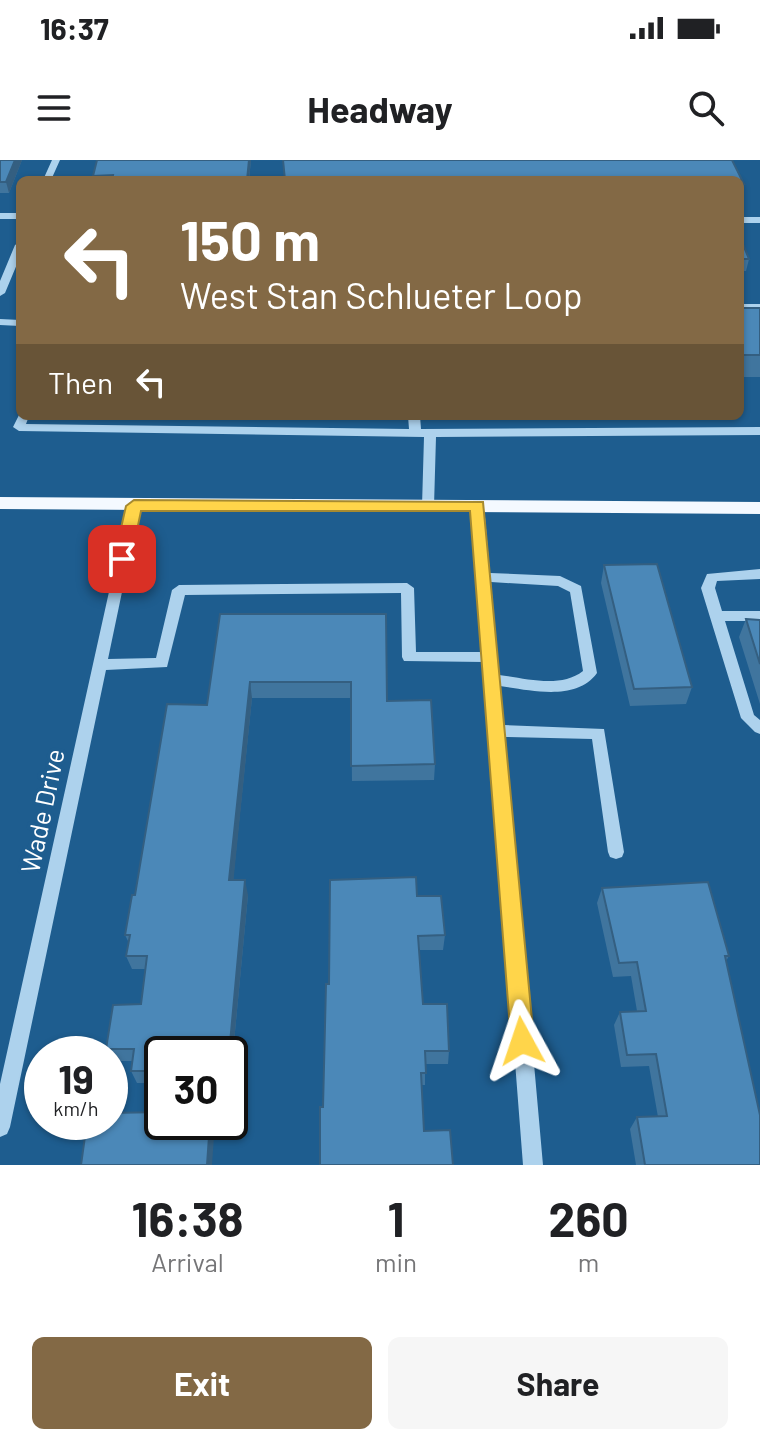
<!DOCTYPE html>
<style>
body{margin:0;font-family:Barlow,sans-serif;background:#f6f6f6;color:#202124;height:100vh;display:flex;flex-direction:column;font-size:30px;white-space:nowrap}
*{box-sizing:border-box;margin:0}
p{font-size:26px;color:#757577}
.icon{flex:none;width:44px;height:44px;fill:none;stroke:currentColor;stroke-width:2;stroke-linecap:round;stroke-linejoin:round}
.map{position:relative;height:1005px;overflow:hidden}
.sheet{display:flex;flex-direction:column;background:#fff;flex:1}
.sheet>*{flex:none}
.banner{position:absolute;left:16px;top:16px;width:728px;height:244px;border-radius:12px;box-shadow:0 2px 6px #0004;background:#836945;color:#fff;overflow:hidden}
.speed{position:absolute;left:24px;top:876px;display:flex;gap:16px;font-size:40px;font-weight:700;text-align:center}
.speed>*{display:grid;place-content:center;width:104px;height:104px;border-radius:50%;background:#fff;box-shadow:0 2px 6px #0004;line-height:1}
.speed small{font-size:20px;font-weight:400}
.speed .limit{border:4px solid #111;border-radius:12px;background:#fff;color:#111}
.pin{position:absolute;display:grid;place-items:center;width:68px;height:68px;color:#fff;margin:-34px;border-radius:16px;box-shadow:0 4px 12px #0006}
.me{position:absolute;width:88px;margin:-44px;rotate:355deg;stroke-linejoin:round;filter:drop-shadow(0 0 6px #0008)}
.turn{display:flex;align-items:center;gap:28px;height:168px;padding:0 32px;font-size:36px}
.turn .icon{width:104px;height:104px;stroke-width:2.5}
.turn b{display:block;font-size:56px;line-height:68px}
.then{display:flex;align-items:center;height:76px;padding:0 32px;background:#0003;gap:16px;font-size:30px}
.eta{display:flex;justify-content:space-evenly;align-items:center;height:136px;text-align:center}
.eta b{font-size:48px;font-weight:700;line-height:56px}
.action{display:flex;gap:16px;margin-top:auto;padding:16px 32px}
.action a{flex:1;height:92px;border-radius:12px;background:#836945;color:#fff;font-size:32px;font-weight:700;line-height:92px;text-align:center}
.action a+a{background:#f6f6f6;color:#202124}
.status{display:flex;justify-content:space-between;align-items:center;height:56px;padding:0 40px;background:#fff;direction:ltr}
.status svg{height:22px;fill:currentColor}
header{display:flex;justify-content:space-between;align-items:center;height:104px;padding:0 32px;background:#fff;font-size:36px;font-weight:700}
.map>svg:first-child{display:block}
</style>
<div class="status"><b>16:37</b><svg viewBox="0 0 49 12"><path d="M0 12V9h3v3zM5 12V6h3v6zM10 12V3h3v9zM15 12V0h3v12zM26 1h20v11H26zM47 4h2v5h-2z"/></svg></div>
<header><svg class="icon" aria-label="menu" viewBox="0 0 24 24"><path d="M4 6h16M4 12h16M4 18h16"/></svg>Headway<svg class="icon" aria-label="search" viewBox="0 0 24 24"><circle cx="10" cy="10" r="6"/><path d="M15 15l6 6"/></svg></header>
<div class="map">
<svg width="760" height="1005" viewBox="0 0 760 1005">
<rect width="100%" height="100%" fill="#1e5d8f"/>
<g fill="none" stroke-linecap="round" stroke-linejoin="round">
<path fill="#add2ed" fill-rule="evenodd" d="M52,0h8l-9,20h-8z
M0,53h20v6h-20z
M740,57h20v6h-20z
M20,82v15l-15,36 -5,3v-15l15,-36z
M740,144h20v6h-20z
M0,159l20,1v6l-20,-1z
M20,253v3h9l-3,8 383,5 -1,-13h12l1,13 339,-2v8l-324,2 -2,69 -6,4 -6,-4 2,-69 -405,-6 -6,-4z
M134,342l6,4 -32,153 48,-1 16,-68 7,-5 228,-2 7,5 2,64h67l-11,-146 6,-4 6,4 6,67 70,3 21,10 16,87c-21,29 -67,17 -97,13l4,39 100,4 20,123 -2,5 -6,2 -6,-2 -2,-5 -16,-113 -87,-2 38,428h-20l-39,-503 -80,-1 -2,-4 -1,-64 -216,2 -18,72 -61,3 -96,457 -3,7 -7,3v-53l128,-578zM491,422l67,4 12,6 13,79c-23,18 -58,7 -84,4z
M760,409v10l-43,2 -2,7 7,23h38v10h-35l29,94 6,5v14l-5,-2 -14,-14 -40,-130 6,-14z"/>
<path fill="#f4f9ff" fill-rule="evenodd" d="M0,337l760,5v12l-760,-5z"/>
</g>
<path fill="#40759e" d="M0,0h22l-13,33h-9z
M251,0l-2,20h-155l-1,-4z
M740,20l4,4 -4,12z
M740,77l9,22 -3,12h-6z
M740,148h20v69h-20z
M604,405l88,122 -6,17 -56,2 -29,-123z
M220,454l167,87 48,63 -1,16 -82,1 -1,-83h-99l-19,182 15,15 -18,189v-30h-68v29h-25l-6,-12 2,-10h-21l-2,-7h-2l-2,-5 35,-45 4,-35h-13l-6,-13 3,-13 -4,-8 10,-40 72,-190z
M746,459l14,1v84l-21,-67z
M602,728l127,68 -3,5 34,204h-124l-6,-36 7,-12h21l-9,-51 -28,1 -7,-42 6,-13 17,-1 -6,-35 -18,1 -16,-74z
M417,736l28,39 -2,15h-24l4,54 26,47 -1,13h-23v21h-3l2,46 29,34 -130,-58 6,-123z"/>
<path fill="#345f81" d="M15,0h7l-13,33 -3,-11z
M249,0h2l-2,20h-2z
M250,522l2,16 -20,197 -3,-15z
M245,720l3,15 -18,189v-30h-1z
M210,962h5l-3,43h-5z"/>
<path fill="#4b88b8" stroke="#345f81" stroke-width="2" d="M0,0h15l-9,22h-6z
M97,0h152l-2,20h-135l1,-5 -20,1z
M283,0h449l12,24h-4v-4h-455z
M740,77l9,22h-9z
M740,148h20v47h-20z
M657,404l35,123 -58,2 -30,-124z
M220,454h166l1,87 44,-1 4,64 -84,2v-84h-101l-21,198h16l-16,174h-67v17h-31l3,-22h-28l7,-44 28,-1 6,-48h-21l4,-21h-5l7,-40h3l32,-191 40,1z
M746,459l14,1v44z
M416,717l1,19h24l4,39 -27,1 5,68h24l2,47h-24l1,22h-5l3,58 26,-1 3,35h-133v-58h3l3,-123h3l1,-104z
M708,722l21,74h-4l35,159v50h-115l-8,-48 30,-1 -11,-62 -29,1 -7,-43 26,-1 -9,-49 -18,1 -17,-75z
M162,952v10h48l-3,43h-126l6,-43h23v-9z"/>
<path fill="#ffd54a" stroke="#a68a30" stroke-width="2" d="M134,340l349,2 51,539 -3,8 -9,4 -8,-4 -3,-8 -41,-530h-329l-10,48 -9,5 -8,-5 12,-53z"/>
<g text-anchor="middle" stroke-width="7" stroke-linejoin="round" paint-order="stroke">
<g font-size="26" fill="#fff" stroke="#1e5d8f">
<text transform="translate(43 651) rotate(-78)" y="9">Wade Drive</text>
</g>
</g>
</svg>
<div class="speed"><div>19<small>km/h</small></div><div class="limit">30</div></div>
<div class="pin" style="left:122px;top:399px;background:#d93025"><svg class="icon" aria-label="arrive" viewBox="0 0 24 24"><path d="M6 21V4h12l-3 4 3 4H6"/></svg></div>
<svg class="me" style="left:522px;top:881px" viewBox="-20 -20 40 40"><path d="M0-17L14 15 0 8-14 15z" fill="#ffd54a" stroke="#fff" stroke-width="4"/></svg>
<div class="banner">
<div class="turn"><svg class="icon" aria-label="left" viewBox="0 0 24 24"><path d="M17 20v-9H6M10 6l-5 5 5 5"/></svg><div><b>150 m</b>West Stan Schlueter Loop</div></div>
<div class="then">Then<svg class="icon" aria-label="left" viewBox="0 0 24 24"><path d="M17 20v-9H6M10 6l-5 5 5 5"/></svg></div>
</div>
</div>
<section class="sheet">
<div class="eta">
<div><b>16:38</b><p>Arrival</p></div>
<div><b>1</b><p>min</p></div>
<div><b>260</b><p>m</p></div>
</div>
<div class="action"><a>Exit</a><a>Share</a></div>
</section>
